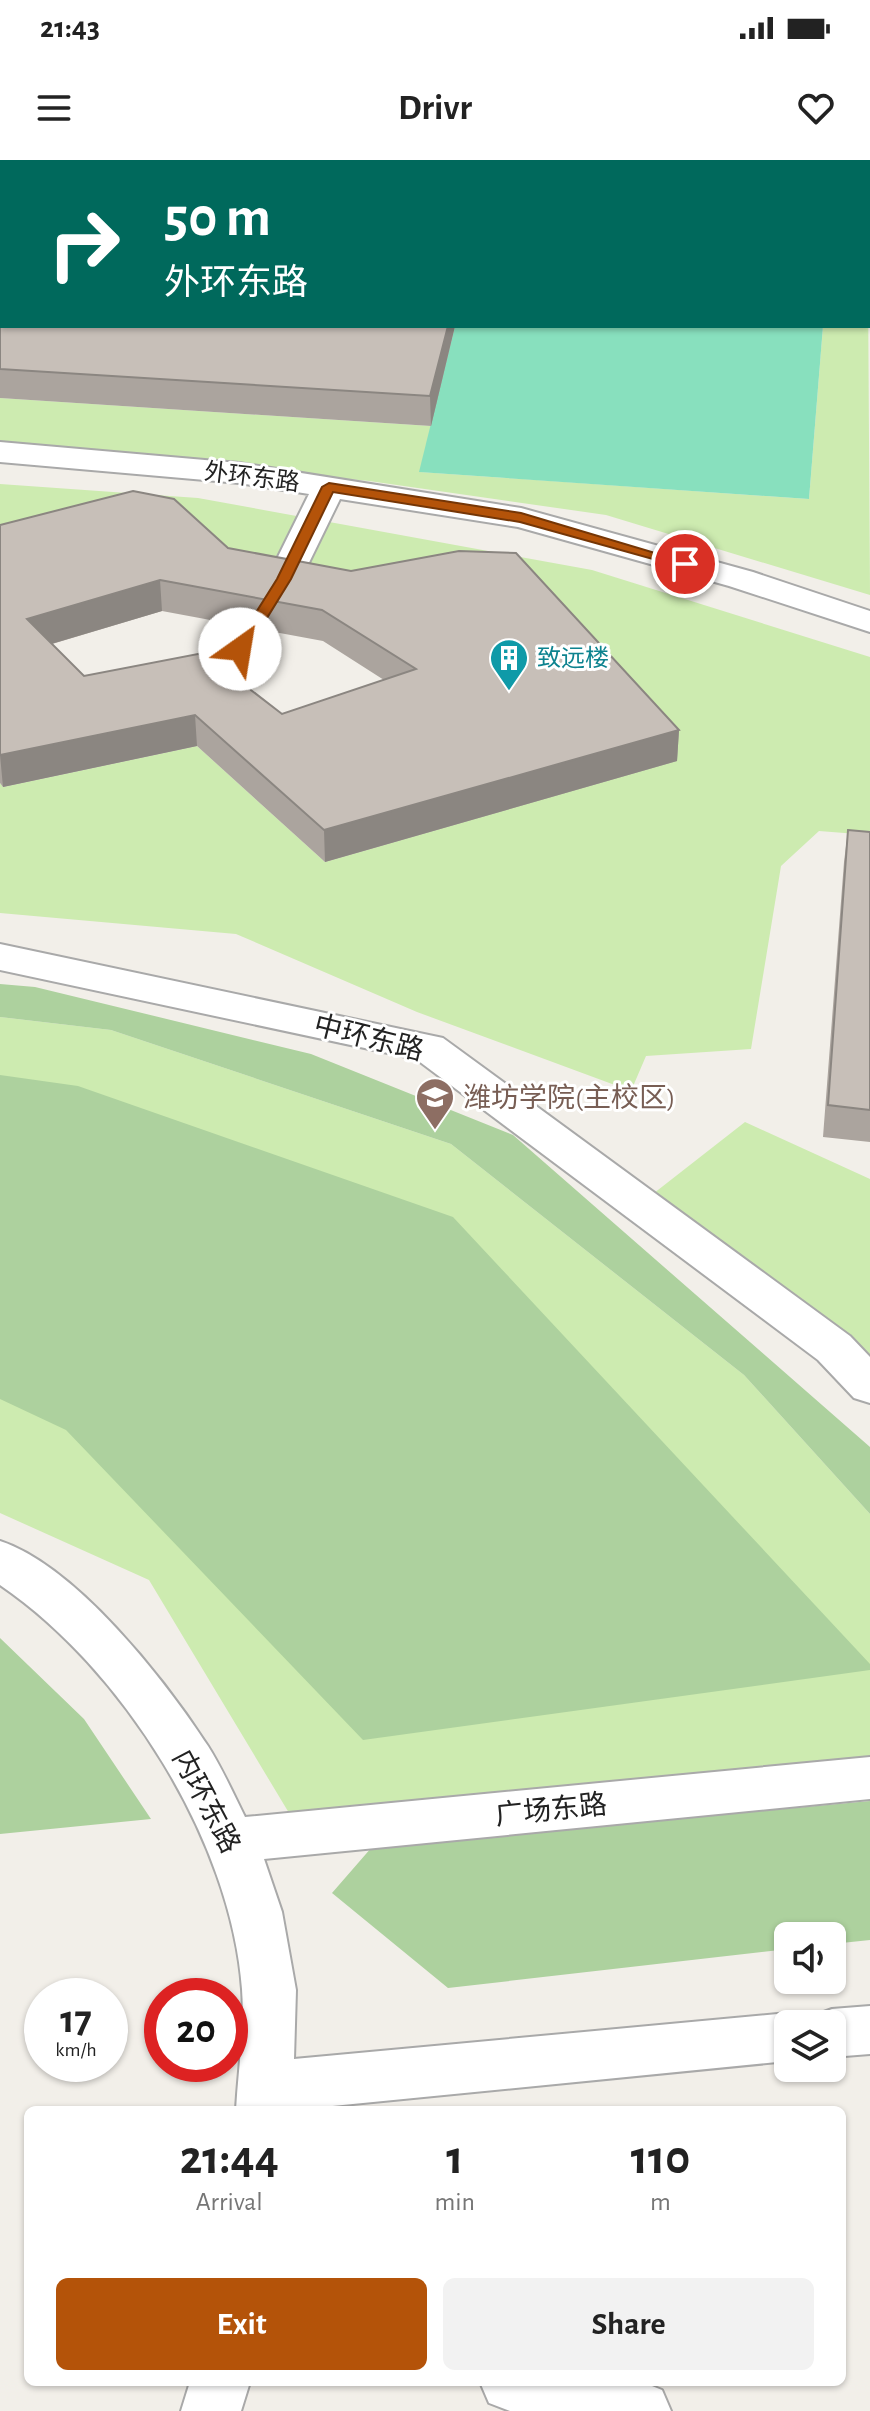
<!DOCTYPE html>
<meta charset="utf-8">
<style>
body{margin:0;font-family:"Alegreya Sans","Noto Sans SC",sans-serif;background:#f2f2f2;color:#222;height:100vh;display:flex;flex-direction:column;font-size:30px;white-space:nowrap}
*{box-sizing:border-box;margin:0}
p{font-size:26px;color:#767676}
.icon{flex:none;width:44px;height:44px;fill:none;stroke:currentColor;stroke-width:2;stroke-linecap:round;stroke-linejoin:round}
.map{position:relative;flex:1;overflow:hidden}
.drawer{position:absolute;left:24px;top:1946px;width:822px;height:280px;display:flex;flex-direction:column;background:#fff;border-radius:12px;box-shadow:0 2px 6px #0004}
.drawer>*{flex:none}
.hud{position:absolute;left:0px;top:0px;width:870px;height:168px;box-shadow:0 2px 6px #0004;background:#00695c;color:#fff;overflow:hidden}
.buttons{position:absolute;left:774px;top:1762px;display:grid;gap:16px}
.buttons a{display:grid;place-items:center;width:72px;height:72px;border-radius:12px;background:#fff;box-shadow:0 2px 6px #0004;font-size:40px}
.speed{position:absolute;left:24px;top:1818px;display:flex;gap:16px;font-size:40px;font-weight:700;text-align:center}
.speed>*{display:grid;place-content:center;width:104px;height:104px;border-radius:50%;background:#fff;box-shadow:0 2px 6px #0004;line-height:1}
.speed small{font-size:20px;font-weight:400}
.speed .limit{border:12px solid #d22;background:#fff;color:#111}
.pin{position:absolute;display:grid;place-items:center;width:68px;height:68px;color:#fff;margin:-34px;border:4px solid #fff;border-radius:50%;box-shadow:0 2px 8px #0007}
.me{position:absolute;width:88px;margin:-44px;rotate:32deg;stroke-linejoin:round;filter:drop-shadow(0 0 6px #0008)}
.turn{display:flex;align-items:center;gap:28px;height:168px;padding:0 32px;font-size:36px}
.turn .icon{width:104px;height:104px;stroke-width:2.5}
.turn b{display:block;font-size:56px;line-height:68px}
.eta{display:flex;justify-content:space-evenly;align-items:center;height:136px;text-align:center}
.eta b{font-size:48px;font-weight:700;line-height:56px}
.action{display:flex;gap:16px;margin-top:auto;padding:16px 32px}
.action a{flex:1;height:92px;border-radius:12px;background:#b45309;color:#fff;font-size:32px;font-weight:700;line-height:92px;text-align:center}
.action a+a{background:#f2f2f2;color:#222}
.status{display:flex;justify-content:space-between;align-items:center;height:56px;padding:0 40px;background:#fff;direction:ltr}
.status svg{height:22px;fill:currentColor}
header{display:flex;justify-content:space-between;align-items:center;height:104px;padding:0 32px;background:#fff;font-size:36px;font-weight:700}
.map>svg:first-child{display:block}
</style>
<div class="status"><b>21:43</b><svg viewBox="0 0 49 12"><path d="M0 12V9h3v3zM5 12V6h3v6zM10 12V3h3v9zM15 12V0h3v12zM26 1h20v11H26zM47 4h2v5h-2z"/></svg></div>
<header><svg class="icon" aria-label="menu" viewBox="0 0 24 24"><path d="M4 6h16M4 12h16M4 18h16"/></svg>Drivr<svg class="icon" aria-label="heart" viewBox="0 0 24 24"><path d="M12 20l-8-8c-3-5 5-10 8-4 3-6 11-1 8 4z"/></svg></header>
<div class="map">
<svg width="870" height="2251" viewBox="0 0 870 2251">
<rect width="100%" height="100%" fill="#f2efe9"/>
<path fill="#cdebb0" d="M868,124l2,311 -264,-80 -237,-34 -369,-37v-46l431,28 -11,46 389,27 14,-173h45z
M0,324l198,14 394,72 278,87v178l-51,-4 -38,35 -30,183 -105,7 -15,35 -214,-79 -181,-78 -236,-21v-130l3,4 194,-41 128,116 351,-101 -160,-177 -516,-27z
M0,857l111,13 340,114 293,231 126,139v247l-581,52 -140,-233 -149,-67z
M745,962l125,57v192l-221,-174z"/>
<path fill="#add19e" d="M0,824l35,3 276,67 202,81 357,312v67l-126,-139 -293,-231 -340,-114 -111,-13z
M0,915l78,11 375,131 417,447v6l-507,70 -297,-310 -66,-31z
M0,1478l84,81 67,100 -151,15z
M870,1641v139l-38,4v-8h-44v13l-340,39 -116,-95 40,-46z"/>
<path fill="#88e0be" d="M455,166h368l-14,173 -390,-27z"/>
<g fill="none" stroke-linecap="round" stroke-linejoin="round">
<defs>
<path id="minor" d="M0,282l239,21 282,45 232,64 117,39v21l-141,-46 -211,-59 -178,-28 -39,80 -49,77 -12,3 -12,-3 -5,-7 44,-70 42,-85 -70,-11 -239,-21z
M0,784l443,94 407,298 20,21v46l-16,-5 -36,-38 -402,-301 -416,-89z
M0,1381c76,25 165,139 208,205 14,22 25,47 37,71l625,-60v42l-606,60 18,53 14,78 -2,69 494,-46 19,7 2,4 4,-8 19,-7 38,-3v48l-38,3v-33h-44v37l-496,49h-56c2,-39 9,-82 6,-121 -11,-149 -120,-321 -242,-404z
M190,2222h60l-9,29h-60z
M480,2222h162l20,8 9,21h-161l-21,-8z"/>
<path id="major" d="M0,22h2v18h-2z
M868,76h2v18h-2z"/>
<path id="highway" d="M741,0h57l1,2h-57z
M870,0v16h-2v-14h-10z
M0,7h2v16h-2z
M868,56h2v18h-2z"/>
</defs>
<use href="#minor" stroke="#a9a9a9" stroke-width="4"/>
<use href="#major" stroke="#a06b00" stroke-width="4"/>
<use href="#highway" stroke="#dc2a67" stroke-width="4"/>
<use href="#minor" fill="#fff" fill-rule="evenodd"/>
<use href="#major" fill="#fcd6a4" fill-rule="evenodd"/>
<use href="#highway" fill="#e892a2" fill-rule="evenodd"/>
</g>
<path fill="#aba49e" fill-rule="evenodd" d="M0,83l455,83 -24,100 -431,-28z
M0,365l228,23 451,182 -2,31 -352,101 -128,-116 -194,41 -3,-4zM162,451l161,30 61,39 -102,34 -198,-38 -32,-32z
M848,670l22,2v310l-47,-5 21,-275z"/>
<path fill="#8b8681" d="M448,166h7l-24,100 -1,-30z
M160,420l2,31 -131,39 -4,-31z
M195,555l2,31 -194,41 -3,-32z
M679,570l-2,31 -352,101 -1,-32z"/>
<path fill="#c7bfb8" stroke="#8b8681" stroke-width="2" fill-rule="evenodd" d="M0,83h2v83h446l-18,70 -430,-27z
M133,331l41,8 54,49 123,23 108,-20 57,2 163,177 -355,100 -129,-115 -195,40v-230zM160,420l162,30 94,59 -134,45 -79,-61 -119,23 -57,-57z
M848,670l22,2v278l-42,-5z"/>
<path fill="#b45309" stroke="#753606" stroke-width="2" d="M329,323l192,30 171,51 -7,4 -165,-46 -187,-30 -42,87 -45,73h-11l-2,-3 44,-70 45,-92z"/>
<defs>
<symbol id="building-pin" viewBox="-11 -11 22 30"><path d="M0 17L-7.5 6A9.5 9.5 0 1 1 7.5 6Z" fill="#0f9aa8" stroke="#fff"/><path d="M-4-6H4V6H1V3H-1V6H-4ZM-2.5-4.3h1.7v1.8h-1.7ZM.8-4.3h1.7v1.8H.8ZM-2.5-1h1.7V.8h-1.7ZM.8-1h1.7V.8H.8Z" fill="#fff"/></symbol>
<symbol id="university-pin" viewBox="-11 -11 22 30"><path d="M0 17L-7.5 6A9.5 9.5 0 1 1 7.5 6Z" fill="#8d6e63" stroke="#fff"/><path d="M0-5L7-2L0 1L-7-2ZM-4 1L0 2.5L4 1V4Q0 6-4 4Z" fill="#fff"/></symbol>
</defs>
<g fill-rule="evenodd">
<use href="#building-pin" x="487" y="476" width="44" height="60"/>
<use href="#university-pin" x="413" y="915" width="44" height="60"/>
</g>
<g text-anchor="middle" stroke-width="6" stroke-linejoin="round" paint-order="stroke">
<g font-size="24" fill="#222" stroke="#fff">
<text transform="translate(252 317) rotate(7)" y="8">外环东路</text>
</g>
<g font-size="24" fill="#0d838f" stroke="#fff" text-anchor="start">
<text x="537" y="506">致远楼</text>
</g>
<g font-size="28" fill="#222" stroke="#fff">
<text transform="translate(369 877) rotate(14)" y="10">中环东路</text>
<text transform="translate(207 1641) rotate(62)" y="10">内环东路</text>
<text transform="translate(551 1649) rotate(-6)" y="10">广场东路</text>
</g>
<g font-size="28" fill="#785e54" stroke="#fff" text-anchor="start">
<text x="463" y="947">潍坊学院(主校区)</text>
</g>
</g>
</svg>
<div class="buttons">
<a><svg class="icon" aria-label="sound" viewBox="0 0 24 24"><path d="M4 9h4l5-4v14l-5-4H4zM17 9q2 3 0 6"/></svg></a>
<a><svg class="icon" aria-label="layers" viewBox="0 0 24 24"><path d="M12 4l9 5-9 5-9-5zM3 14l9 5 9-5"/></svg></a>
</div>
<div class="speed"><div>17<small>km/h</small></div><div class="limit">20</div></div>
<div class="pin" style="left:685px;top:404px;background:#d93025"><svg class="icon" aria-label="arrive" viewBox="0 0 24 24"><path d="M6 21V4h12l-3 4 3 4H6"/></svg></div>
<svg class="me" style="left:240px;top:489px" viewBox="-20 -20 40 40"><circle r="19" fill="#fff"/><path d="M0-13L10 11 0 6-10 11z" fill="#b45309"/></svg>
<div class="hud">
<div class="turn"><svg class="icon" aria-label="right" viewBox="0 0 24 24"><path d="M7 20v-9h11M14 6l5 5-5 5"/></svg><div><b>50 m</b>外环东路</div></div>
</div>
<section class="drawer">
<div class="eta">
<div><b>21:44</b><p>Arrival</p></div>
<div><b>1</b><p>min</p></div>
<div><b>110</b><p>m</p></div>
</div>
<div class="action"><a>Exit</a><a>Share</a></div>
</section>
</div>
